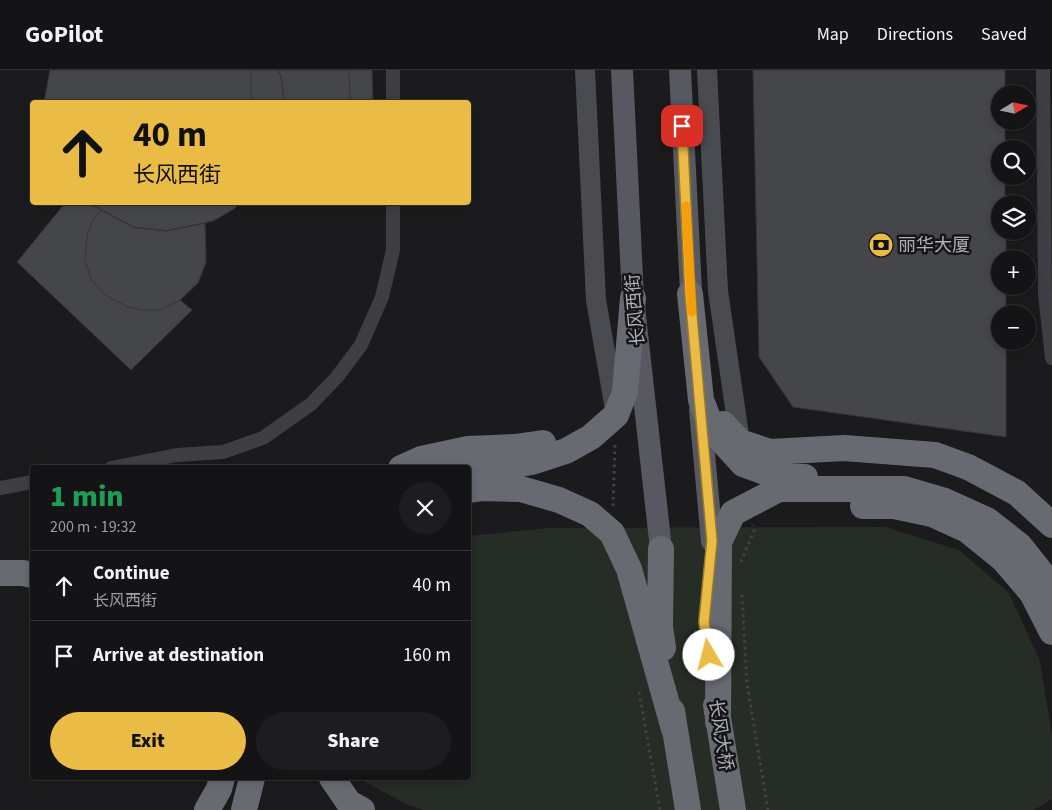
<!DOCTYPE html>
<meta charset="utf-8">
<style>
body{margin:0;font-family:"Source Sans 3","Noto Sans SC",sans-serif;background:#1d1d1f;color:#f1f3f6;height:100vh;display:flex;flex-direction:column;font-size:19px;white-space:nowrap}
*{box-sizing:border-box;margin:0}
p{font-size:16px;color:#9d9ea1}
.icon{flex:none;width:28px;height:28px;fill:none;stroke:currentColor;stroke-width:2;stroke-linecap:round;stroke-linejoin:round}
.map{position:relative;flex:1;overflow:hidden}
.sheet{position:absolute;left:30px;top:395px;width:441px;height:315px;display:flex;flex-direction:column;background:#141416;border-radius:5px;box-shadow:0 2px 8px #0003,0 0 0 1px #333335}
.sheet>*{flex:none}
.top-card{position:absolute;left:30px;top:30px;width:441px;height:105px;border-radius:5px;box-shadow:0 2px 8px #0003,0 0 0 1px #333335;background:#eabc46;color:#111;overflow:hidden}
.needle{width:32px;rotate:80deg}
.buttons{position:absolute;left:991px;top:15px;display:grid;gap:10px}
.buttons a{display:grid;place-items:center;width:45px;height:45px;border-radius:50%;background:#141416;box-shadow:0 2px 8px #0003,0 0 0 1px #333335;font-size:25px}
.pin{position:absolute;display:grid;place-items:center;width:42px;height:42px;color:#fff;margin:-21px;border-radius:10px;box-shadow:0 2px 8px #0006}
.me{position:absolute;width:55px;margin:-28px;rotate:352deg;stroke-linejoin:round;filter:drop-shadow(0 0 4px #0008)}
.turn{display:flex;align-items:center;gap:18px;height:105px;padding:0 20px;font-size:22px}
.turn .icon{width:65px;height:65px;stroke-width:2.5}
.turn b{display:block;font-size:35px;line-height:42px}
.round{display:grid;place-items:center;flex:none;width:52px;height:52px;border-radius:26px;background:#1d1d1f}
.summary{display:flex;align-items:center;justify-content:space-between;height:85px;padding:0 20px}
h1{font-size:30px;font-weight:800;line-height:38px;color:#1e9e55}
.button{display:flex;gap:10px;margin-top:auto;padding:10px 20px}
.button a{flex:1;height:58px;border-radius:30px;background:#eabc46;color:#111;font-size:20px;font-weight:800;line-height:58px;text-align:center}
.button a+a{background:#1d1d1f;color:#f1f3f6}
ul{padding:0;list-style:none}
li{display:flex;align-items:center;gap:15px;height:70px;padding:0 20px;border-top:1px solid #333335}
li div{flex:1}
li b{display:block;font-size:19px}
li em{font-style:normal}
header{display:flex;align-items:center;gap:30px;box-sizing:border-box;height:70px;padding:0 25px;background:#141416;border-bottom:1px solid #333335}
header strong{font-size:24px}
nav{display:flex;gap:28px;margin-inline-start:auto;font-size:18px}
.map>svg:first-child{display:block}
</style>
<header>
<strong>GoPilot</strong>
<nav><a>Map</a><a>Directions</a><a>Saved</a></nav>
</header>
<div class="map">
<svg width="1052" height="740" viewBox="0 0 1052 740">
<rect width="100%" height="100%" fill="#1b1b1d"/>
<path fill="#252d26" d="M885,457l74,23 50,43 31,68 12,75v63l-18,11h-610l-16,-5 -43,-23 -3,-4h107v-242l80,-8z"/>
<path fill="#45464a" stroke="#353539" d="M50,0h228l3,6 3,26h-240z
M251,0h98l1,32h-99z
M278,0h94l1,32h-89l-3,-26z
M753,0h252v24h-5v27h5v28h-5v27h5v28h-5v27h6v28h-6v27h6v28h-6v27h6v96l-213,-30 -34,-50z
M66,132h21l46,25 33,4 39,-8 1,39 -8,21 -18,17 12,10 -61,60 -114,-108z
M87,132h153l-6,7 -21,12 -47,10 -33,-4z
M101,140l32,17 33,4 39,-8 1,39 -8,21 -18,17 -20,10h-18l-16,-4 -21,-11 -14,-16 -6,-19 2,-24 6,-16z"/>
<g fill="none" stroke-linecap="round" stroke-linejoin="round">
<path stroke="#424349" stroke-width="3" stroke-dasharray="2.5 4" stroke-linecap="butt" d="M613,436l2,-61
M741,492l13,-32 -1,-5
M742,525l5,89 21,126
M639,622l21,118"/>
<path stroke="#3e3e44" stroke-width="14" d="M1043,0l2,224 7,64
M393,32v-32
M111,398l66,-13 46,-3 40,-14 48,-34 26,-27 24,-32 21,-48 11,-47v-48
M0,418l32,-6"/>
<path stroke="#4a4b51" stroke-width="20" d="M585,0l11,230 20,115
M707,0l11,221 22,151"/>
<path stroke="#585960" stroke-width="22" d="M622,0l11,228 28,251
M680,0l12,241
M700,340l12,131"/>
<path stroke="#686a72" stroke-width="26" d="M690,224l11,106 12,31 30,33 36,13h26
M723,354l17,18 30,10 74,-4 91,7 33,12 49,26 35,32
M401,398l20,-9 47,-10 47,-2 28,-4
M469,402l63,-10 34,-11 25,-14 25,-22 9,-23 8,-94
M469,420l14,-2 38,1 38,11 31,14 22,19 17,36 45,160
M863,436h31l38,8 35,16 37,30 28,33 20,39
M661,479l-1,78 3,21
M0,503h23l9,2
M716,635l17,105
M672,641l16,99
M718,652l1,-180 14,-29 46,-24h125l41,12 42,19 33,26 23,29 9,16
M332,708l17,25 13,7
M207,740l12,-21 3,-11
M244,740l8,-32"/>
</g>
<g fill="none" stroke-linecap="round" stroke-linejoin="round">
<defs>
<path id="route" d="M682,56l8,168 22,247 -8,81 5,33"/>
</defs>
<use href="#route" stroke="#987a2e" stroke-width="12"/>
<use href="#route" stroke="#eabc46" stroke-width="9"/>
<path stroke="#f59e0b" stroke-width="9" d="M686,136l6,106"/>
</g>
<defs>
<symbol id="bank-disc" viewBox="-11 -11 22 22"><circle r="9.5" fill="#eabc46" stroke="#161518"/><path d="M-6-4H6V4H-6ZM0-2.3a2.3 2.3 0 1 0 0 4.6a2.3 2.3 0 1 0 0-4.6Z" fill="#111"/></symbol>
</defs>
<g fill-rule="evenodd">
<use href="#bank-disc" x="867" y="161" width="28" height="28"/>
</g>
<g text-anchor="middle" stroke-width="5" stroke-linejoin="round" paint-order="stroke">
<g font-size="18" fill="#aeb1bb" stroke="#161518" text-anchor="start">
<text x="898" y="181">丽华大厦</text>
</g>
<g font-size="18" fill="#aeb1bb" stroke="#161518">
<text transform="translate(635 240) rotate(-95)" y="6">长风西街</text>
<text transform="translate(721 665) rotate(81)" y="6">长风大桥</text>
</g>
</g>
</svg>
<div class="buttons">
<a><svg class="needle" viewBox="-14 -14 28 28"><path d="M0-13l5 13h-10z" fill="#e53935"/><path d="M0 13l5-13h-10z" fill="#9d9ea1"/></svg></a>
<a><svg class="icon" aria-label="search" viewBox="0 0 24 24"><circle cx="10" cy="10" r="6"/><path d="M15 15l6 6"/></svg></a>
<a><svg class="icon" aria-label="layers" viewBox="0 0 24 24"><path d="M12 4l9 5-9 5-9-5zM3 14l9 5 9-5"/></svg></a>
<a>+</a>
<a>−</a>
</div>
<div class="pin" style="left:682px;top:56px;background:#d93025"><svg class="icon" aria-label="arrive" viewBox="0 0 24 24"><path d="M6 21V4h12l-3 4 3 4H6"/></svg></div>
<svg class="me" style="left:709px;top:585px" viewBox="-20 -20 40 40"><circle r="19" fill="#fff"/><path d="M0-13L10 11 0 6-10 11z" fill="#eabc46"/></svg>
<div class="top-card">
<div class="turn"><svg class="icon" aria-label="ahead" viewBox="0 0 24 24"><path d="M12 20V5M6 11l6-6 6 6"/></svg><div><b>40 m</b>长风西街</div></div>
</div>
<section class="sheet">
<div class="summary"><div><h1>1 min</h1><p>200 m · 19:32</p></div><a class="round"><svg class="icon" aria-label="close" viewBox="0 0 24 24"><path d="M6 6l12 12M18 6L6 18"/></svg></a></div>
<ul>
<li><svg class="icon" aria-label="ahead" viewBox="0 0 24 24"><path d="M12 20V5M6 11l6-6 6 6"/></svg><div><b>Continue</b><p>长风西街</p></div><em>40 m</em></li>
<li><svg class="icon" aria-label="arrive" viewBox="0 0 24 24"><path d="M6 21V4h12l-3 4 3 4H6"/></svg><div><b>Arrive at destination</b></div><em>160 m</em></li>
</ul>
<div class="button"><a>Exit</a><a>Share</a></div>
</section>
</div>
